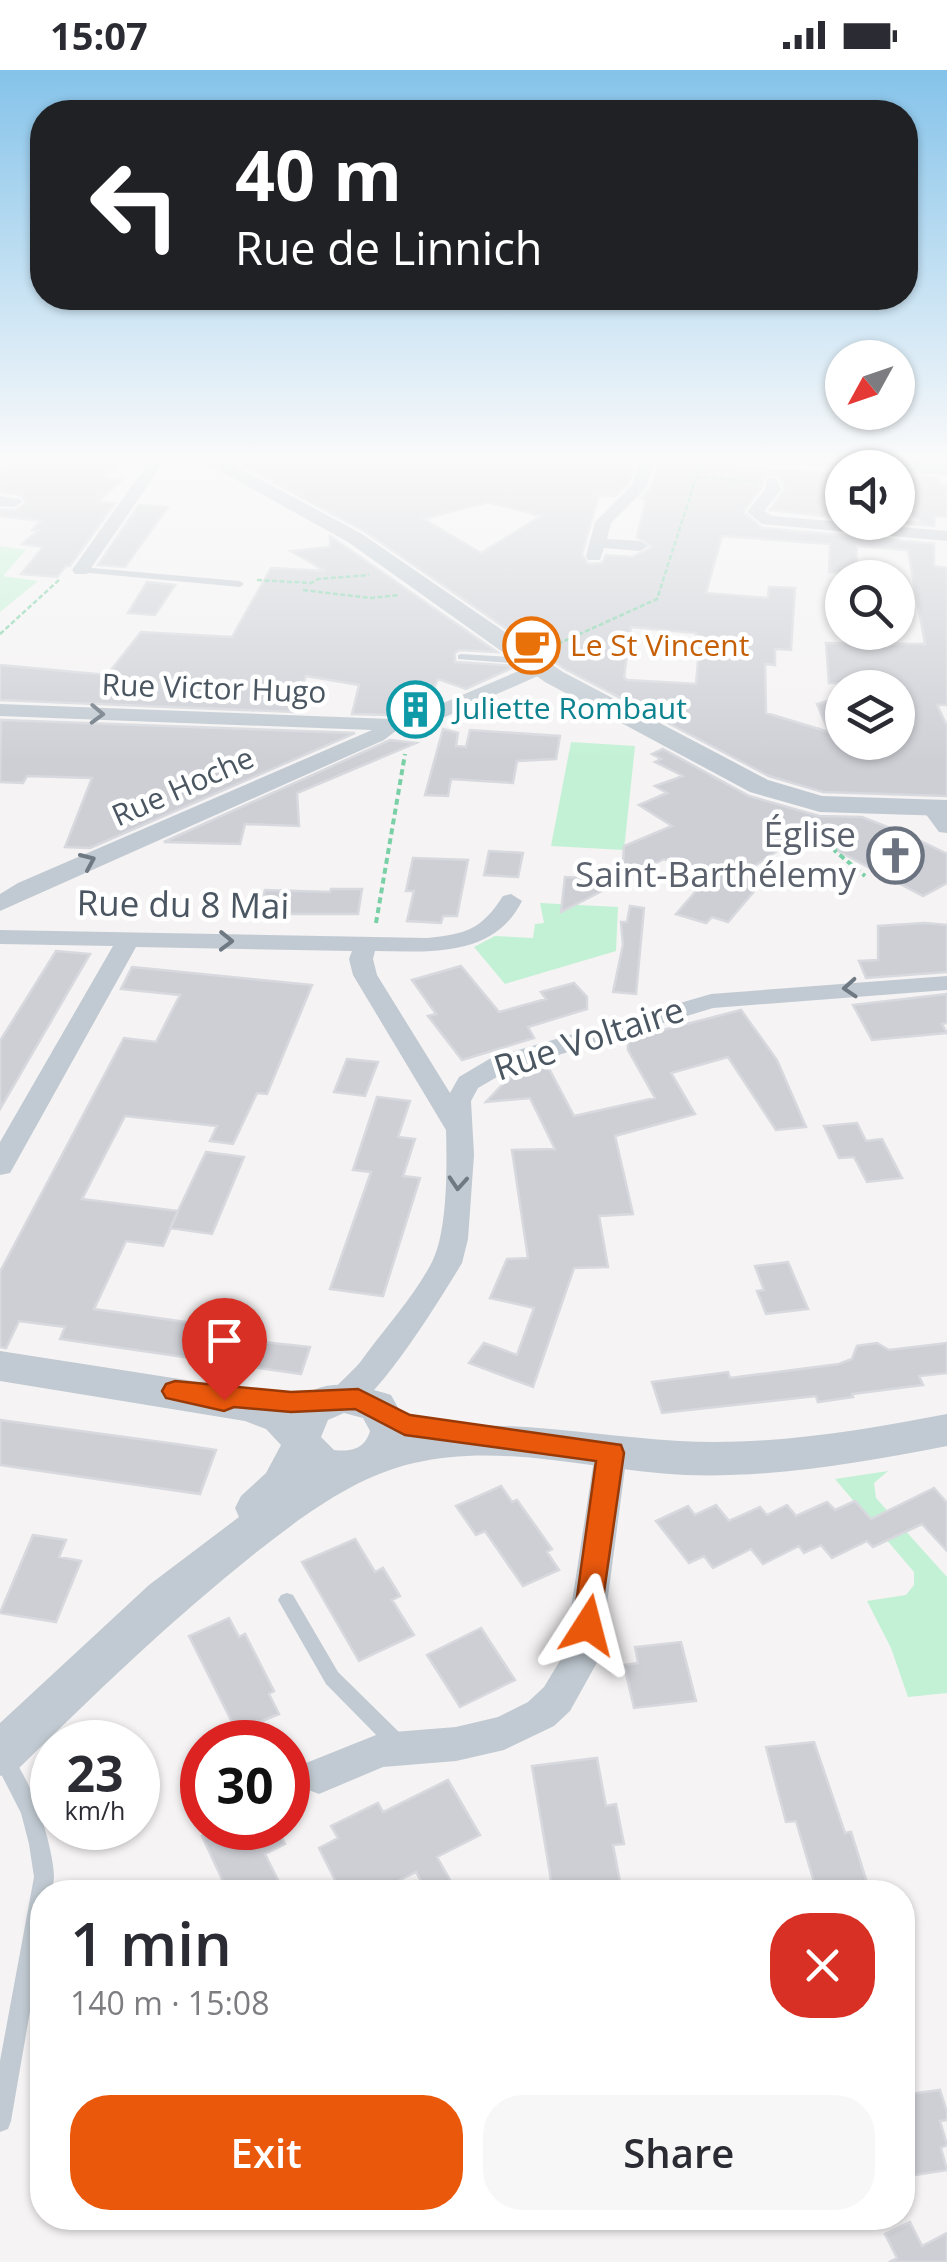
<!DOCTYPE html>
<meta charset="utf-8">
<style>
body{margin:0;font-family:"Open Sans",sans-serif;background:#f7f7f7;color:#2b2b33;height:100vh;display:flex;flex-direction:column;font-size:38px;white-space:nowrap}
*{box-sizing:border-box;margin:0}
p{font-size:32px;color:#7c7c81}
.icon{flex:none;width:55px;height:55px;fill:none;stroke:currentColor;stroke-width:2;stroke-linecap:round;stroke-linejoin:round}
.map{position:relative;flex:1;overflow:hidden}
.panel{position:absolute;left:30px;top:1810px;width:885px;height:350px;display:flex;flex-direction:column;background:#fff;border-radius:40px;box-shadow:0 2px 8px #0004}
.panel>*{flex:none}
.guide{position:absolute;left:30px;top:30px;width:888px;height:210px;border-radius:40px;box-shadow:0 2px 8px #0004;background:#202124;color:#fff;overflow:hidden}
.needle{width:65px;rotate:230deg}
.controls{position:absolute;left:825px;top:270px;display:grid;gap:20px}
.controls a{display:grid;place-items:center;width:90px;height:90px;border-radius:50%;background:#fff;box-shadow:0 2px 8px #0004;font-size:50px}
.speed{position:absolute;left:30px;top:1650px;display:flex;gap:20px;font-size:50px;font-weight:700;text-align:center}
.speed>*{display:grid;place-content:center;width:130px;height:130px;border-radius:50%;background:#fff;box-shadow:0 2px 8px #0004;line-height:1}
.speed small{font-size:25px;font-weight:400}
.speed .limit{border:15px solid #d22;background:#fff;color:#111}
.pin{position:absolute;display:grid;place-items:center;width:85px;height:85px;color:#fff;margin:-102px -42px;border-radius:50% 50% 50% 0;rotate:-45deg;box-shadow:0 0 10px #0007}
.pin .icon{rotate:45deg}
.me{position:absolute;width:110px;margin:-55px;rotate:9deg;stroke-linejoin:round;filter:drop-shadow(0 0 8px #0008)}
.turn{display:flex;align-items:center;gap:35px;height:210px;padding:0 40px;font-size:45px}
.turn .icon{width:130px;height:130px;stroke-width:2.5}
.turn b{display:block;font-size:70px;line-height:85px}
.round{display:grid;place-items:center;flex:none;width:105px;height:105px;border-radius:40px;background:#f7f7f7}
.summary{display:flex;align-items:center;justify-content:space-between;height:170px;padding:0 40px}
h1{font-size:60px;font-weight:600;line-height:75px}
.primary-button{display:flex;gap:20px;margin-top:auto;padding:20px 40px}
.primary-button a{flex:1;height:115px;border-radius:40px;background:#ea580c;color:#fff;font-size:40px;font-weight:600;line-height:115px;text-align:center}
.primary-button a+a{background:#f7f7f7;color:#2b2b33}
.status{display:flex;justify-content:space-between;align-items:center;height:70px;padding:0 50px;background:#fff;direction:ltr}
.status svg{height:28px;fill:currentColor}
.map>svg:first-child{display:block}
</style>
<div class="status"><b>15:07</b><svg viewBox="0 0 49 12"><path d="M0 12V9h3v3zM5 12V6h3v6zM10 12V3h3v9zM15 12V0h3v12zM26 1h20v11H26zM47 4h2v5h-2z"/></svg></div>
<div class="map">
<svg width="947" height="2192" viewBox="0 0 947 2192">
<rect width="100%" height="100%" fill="#f5f3f3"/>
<path fill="#c3f1d5" d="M0,476l26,4 -23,26 35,5 -38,31z
M571,672l64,4 -11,104 -73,-4z
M540,833l78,4 -2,44 -111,33 -31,-37 21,-11 38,2 2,-14 9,-1z
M888,1401l-14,12 2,15 71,79v116l-39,4 -17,-49 -24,-47 39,-6 8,-10v-13l-79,-93z"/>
<path fill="#cdcfd5" stroke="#d7d9de" stroke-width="2.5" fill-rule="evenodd" d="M27,386h99l-24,22 20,2 -25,22 18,1 -45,63h-4l-9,11 -36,-3 22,-27 -21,-3 17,-14h-7l9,-9 -41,-5v-6h16l10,-7 -5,-8 -21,-3v-18z
M225,386h401l-2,5 11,1 -6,21 -14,13 -16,-1 -17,59 6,10 14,-1 4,-8 26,2 20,-10 -15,-10 9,-38 -5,-1 10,-10 7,-25 184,11v44l-72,-8 15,-21 -4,-11 -8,-4 -10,4 -2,10 -18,24 19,16 172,16v22l13,2v137h-10l10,21v70l-124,-4 -54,-16 -204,-107 -201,-138zM488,432l53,14 -60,37 -57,-34zM722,466l108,8 -1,28 27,2 1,-28 51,4 17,94 -99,-1 3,40 69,1v58h-56v-45l-25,7 12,28 -63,-19 -1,-49 10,1v-16l16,1 4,-62 -26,-1 -1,11 -62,-5zM631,557l65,6 -1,5 5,1 -4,45 -69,-4 -3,-3z
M902,406l36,2 -1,5 10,5v29l-12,-1 -1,10 -42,-4h29l-23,-20v-18l4,1z
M139,435l29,2 -43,60 -27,-2z
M330,466l167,116 -37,-2 -5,3v9l61,4 -50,23 -28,-10 -12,27 -35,9 -39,-1 7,-29 -53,-9 -11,36 -295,-12v-35l107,10 34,-43 91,5 39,-69 54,3 -34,-20 39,-4z
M147,512l28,3 -20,30 -27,-2z
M1,650l354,13 -265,115 -25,-1 27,-69 -65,-2 -4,7 -23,-1z
M443,659l15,4 -2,13 10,1 4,-17 90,6 -4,23 -39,2 -4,22 -62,-4 -3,17 -23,-1z
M390,670l26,3 -119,50 2,33 -54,-2 -5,20 -76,-2z
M663,679l86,47 70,20 43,1 48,19 37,18v29l-24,13 -119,-63 -63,42 21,7 -34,40 -16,-5 -6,6 -30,-9 32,-37 -44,-18 -103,53 4,-35 57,3 2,-34 48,-20 -33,-21 28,-12 -12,-7 28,-10 -28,-14 6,-3 -9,-5z
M489,781l34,2 -5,24 -34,-2z
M413,788l55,2 -11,56h-14l-2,7 -34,-2 7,-30h-8z
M331,819h31l-4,25h-99l6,-24 65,2z
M630,836l14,2 -8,86 -23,-2 10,-47 -2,-23h6z
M925,853l22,2v47l-81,6 -7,-17 19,-1v-34z
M56,881l34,3 -90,155v-68z
M461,896l38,46 47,-13 -5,-7 33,-9 13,14v12l-59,18 6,11 -72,22 -34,-44 8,-2 -24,-34z
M132,897l180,18 -45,109 -10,-1 -24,51 -23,-3 7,-15 -92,-10 -43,83 96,12 -15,35 -37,-5 -32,68 127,18 -4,10 93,10 -9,27 -241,-35 5,-12 -46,-6 -13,27 -6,-1v-75l124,-234 32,4 24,-47 -59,-6z
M947,924v29l-5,1 5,9 -75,7 -19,-35z
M741,940l36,50 29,67 -30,3 -48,-73 -57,16 24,41 -80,22 18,78 -34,2 9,51 -34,1 -41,119 -64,-24 15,-20 33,12 17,-47 -44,-10 17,-39 21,-1 -16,-108 43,-1 -25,-51 -44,4 27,-29 33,-10 28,53 81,-18 -27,-48v-11z
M347,989l31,3 -13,34 -31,-4z
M377,1027l33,4 -12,36 17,2 -12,37 17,2 -37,118 -53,-7 41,-117 -18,-2z
M857,1053l9,18 16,-2 20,39 -35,4 -13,-25 -15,1 -15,-32z
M206,1082l38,5 -32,77 -42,-6z
M788,1192l20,47 -42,5 -9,-23 7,-1 -9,-24z
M877,1273l12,7 58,-7v30l-28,3 4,9 -71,9 1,3 -35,5 -2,-6 -154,17 -10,-31 76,-10 2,6 109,-14 13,-5 5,-13z
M0,1350l183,25 33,5 -16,44 -200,-29z
M501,1416l11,16 5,-2 35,49 -5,3 12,18 -36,16 -38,-55 -9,4 -20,-29z
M934,1418l13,15v48l-25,-27 -49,23 -6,-6 -35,17 -11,-13 -17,8 -5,-7 -36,18 -12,-15 -38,19 -9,-12 -15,7 -33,-42 32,-15 7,9 21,-10 13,16 31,-14 7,8 20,-10 9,11 31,-14 8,8 20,-9 16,18z
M33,1465l33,5 -7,17 22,4 -25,61 -56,-9z
M355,1469l20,33 8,-4 17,28 -8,4 22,35 -55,26 -57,-99z
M229,1548l10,19 6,-3 29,57 -5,3 10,20 -17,7 11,21h-31l-53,-106z
M481,1558l34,52 -55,27 -33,-52z
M681,1572l15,59 -62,7 -10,-43 14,-2 -3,-16z
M814,1672l31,91 6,-1 19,60h-53l-21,-71 -10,1 -20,-75z
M597,1688l9,48 10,-2 8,40 -11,1 9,47h-69l-21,-126z
M448,1710l32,55 -43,22 20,35h-30l-11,-20 -40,20h-35l-22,-44 19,-10 -7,-12 47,-23 5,9z
M220,1758h57l8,16 -20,10 19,38h-56l-26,-56z
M940,2020l7,22v8l-7,1 7,24 -6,3 6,22 -45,7v-82z
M910,2152l12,24 25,-13v29h-58l8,-4 -12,-24z"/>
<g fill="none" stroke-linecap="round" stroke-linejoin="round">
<path stroke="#7ad0a6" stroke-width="2.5" stroke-dasharray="5 2.5" stroke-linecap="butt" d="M697,407l57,4
M257,510l54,3 7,-4 51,-4
M303,520l67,8 29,-3
M0,564l60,-55
M551,577l106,-48 46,-143"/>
<path stroke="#7ad0a6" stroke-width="4" stroke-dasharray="6 4" stroke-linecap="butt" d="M834,757l1,24 30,25
M376,853l29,-169"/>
<path fill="#c1cad2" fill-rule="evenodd" d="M81,497l159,14 4,3 -4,3 -162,-15v-4z
M461,584l50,3 12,-3 5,3 -17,6 -53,-4v-4z
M287,1523l6,2 45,77 66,65 2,6 -2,6 -7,3 -7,-3 -64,-65 -48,-84 3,-5z
M0,1677c27,13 54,100 54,130 0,5 -2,10 -3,15h-9v50l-31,179 -3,8 -8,3v-71l34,-184 -5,-33 -8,-31 -21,-41z"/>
<path fill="#c1cad2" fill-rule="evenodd" d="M153,386h15l-81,118h-12l-3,-4z
M641,386h15l-9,31 -36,36 -4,16 33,2 8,5 -8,5 -36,-3 -4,12h-12l-2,-4 9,-34 37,-37z
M772,407l5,2 4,11 -17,21 8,5 175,15v10l-185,-17 -15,-12 18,-22 2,-11z
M0,426l20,3 2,3 -8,5 -14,-1z
M540,592l9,6 -2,4 -111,49 -39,9 -13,10 -384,171v-17l18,-11 354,-153 -372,-14v-12l391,15 31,-7z
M933,733l14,10v20l-8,-1 -17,-23z
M511,824l11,7c-28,56 -91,51 -147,50l-2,8 4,16 73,118 9,-16 32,-19 220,-64 236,-18v14l-234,18 -204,62 -31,18 -7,13 3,54 -6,84 -6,24c-19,32 -78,127 -107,144 -8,4 -14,2 -22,0l-5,-9c9,-16 26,-26 36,-41 22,-30 51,-62 68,-95 16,-31 15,-98 14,-132l-93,-155 -4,-16 3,-8 -216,-4 -122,219 -4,7 -10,2v-33l113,-196 -113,-2v-14l427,8c39,-4 54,-8 76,-42z
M611,1370l11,4 5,9 -27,204 -30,54 -16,15 -50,24 -48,11 -73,6 -64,27 -13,-5 -6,-13 6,-13 75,-30 75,-6 42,-10 30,-15 16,-15 20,-33 31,-201 5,-9z"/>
<path fill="#c1cad2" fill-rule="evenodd" d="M193,386h24l145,78 201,138 205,108 54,16 125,4v16l-127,-4 -70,-20 -205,-110 -197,-140z
M0,1281l250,39 43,16c26,-31 64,-22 98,-11l20,36c91,-15 178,5 268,10 90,5 180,-10 268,-27v32c-87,17 -174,32 -262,29 -90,-4 -181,-33 -271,-12 -58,13 -110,52 -156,88 -86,68 -163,143 -241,219l-17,6v-53l149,-138 90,-68 -4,-9 6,-12 25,-23 15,-28 -15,-16 -21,-8 -245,-40zM344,1343l19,5 7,13c-5,18 -19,21 -36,19l-13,-13 7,-17z"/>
<path fill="#c1cbd6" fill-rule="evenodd" d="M740,386h116l91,5v14l-49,-3v-4l-147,-5z"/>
</g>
<defs><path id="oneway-chevron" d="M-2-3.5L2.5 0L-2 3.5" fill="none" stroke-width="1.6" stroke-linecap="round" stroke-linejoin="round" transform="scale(2.5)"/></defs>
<g stroke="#6e7983">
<use href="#oneway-chevron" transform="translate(97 644) rotate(2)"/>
<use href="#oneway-chevron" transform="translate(88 791) rotate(-24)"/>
<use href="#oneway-chevron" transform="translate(226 871) rotate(1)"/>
<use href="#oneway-chevron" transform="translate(850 918) rotate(176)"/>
<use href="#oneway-chevron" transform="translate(458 1113) rotate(94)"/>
</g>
<linearGradient id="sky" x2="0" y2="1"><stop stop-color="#85c3ea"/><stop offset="0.56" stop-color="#fafafa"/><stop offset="1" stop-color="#fafafa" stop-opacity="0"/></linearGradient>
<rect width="947" height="693" fill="url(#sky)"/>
<path fill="#ea580c" stroke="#983908" stroke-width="2.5" d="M175,1311l116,11 67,-3 52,26 211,30 3,8 -26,181 -10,3 -10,-3 -5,-9 23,-164 -191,-26 -50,-26 -64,3 -57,-5 -10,4 -58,-13 -4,-7 4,-7z"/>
<defs>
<symbol id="cafe-ring" viewBox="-11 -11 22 22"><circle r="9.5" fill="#fff" stroke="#e8710a" stroke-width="1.5"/><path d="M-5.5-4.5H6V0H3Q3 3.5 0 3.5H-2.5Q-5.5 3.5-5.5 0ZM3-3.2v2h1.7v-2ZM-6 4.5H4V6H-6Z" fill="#e8710a"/></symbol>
<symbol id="building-ring" viewBox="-11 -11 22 22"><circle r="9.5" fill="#fff" stroke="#0f9aa8" stroke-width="1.5"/><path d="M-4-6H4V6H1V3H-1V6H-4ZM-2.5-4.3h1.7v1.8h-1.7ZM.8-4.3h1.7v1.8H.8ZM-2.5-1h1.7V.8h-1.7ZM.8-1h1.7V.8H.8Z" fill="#0f9aa8"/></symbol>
<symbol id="church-ring" viewBox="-11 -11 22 22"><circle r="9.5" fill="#fff" stroke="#6b7280" stroke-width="1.5"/><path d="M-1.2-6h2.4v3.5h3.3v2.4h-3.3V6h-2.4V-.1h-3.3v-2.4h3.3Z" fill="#6b7280"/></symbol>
</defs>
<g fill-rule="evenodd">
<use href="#cafe-ring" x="500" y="544" width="63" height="63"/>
<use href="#building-ring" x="384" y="608" width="63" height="63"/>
<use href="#church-ring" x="864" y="754" width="63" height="63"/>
</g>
<g text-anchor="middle" stroke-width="9" stroke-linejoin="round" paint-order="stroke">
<g font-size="30" fill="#c56008" stroke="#fff" text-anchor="start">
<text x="570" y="586">Le St Vincent</text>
</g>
<g font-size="30" fill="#4a5661" stroke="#fff">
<text transform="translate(214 619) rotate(2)" y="10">Rue Victor Hugo</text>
<text transform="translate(183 717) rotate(-24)" y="10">Rue Hoche</text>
</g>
<g font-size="30" fill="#0d838f" stroke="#fff" text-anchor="start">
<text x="454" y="649">Juliette Rombaut</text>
</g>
<g font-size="35" fill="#5b616d" stroke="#fff" text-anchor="end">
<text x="856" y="777">Église<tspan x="856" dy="40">Saint-Barthélemy</tspan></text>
</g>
<g font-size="35" fill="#4a5661" stroke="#fff">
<text transform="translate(183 835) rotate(1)" y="12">Rue du 8 Mai</text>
<text transform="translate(589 969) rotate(-18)" y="12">Rue Voltaire</text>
</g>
</g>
</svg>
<div class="controls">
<a><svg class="needle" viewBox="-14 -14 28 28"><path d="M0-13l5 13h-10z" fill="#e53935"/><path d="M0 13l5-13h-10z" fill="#7c7c81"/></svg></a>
<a><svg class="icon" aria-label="sound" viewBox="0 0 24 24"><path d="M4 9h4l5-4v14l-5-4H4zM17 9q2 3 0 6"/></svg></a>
<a><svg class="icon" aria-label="search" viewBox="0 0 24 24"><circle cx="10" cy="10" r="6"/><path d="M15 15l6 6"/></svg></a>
<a><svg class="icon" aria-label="layers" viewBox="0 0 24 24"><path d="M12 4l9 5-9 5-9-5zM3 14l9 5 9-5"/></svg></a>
</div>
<div class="speed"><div>23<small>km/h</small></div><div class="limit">30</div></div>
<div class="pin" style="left:224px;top:1330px;background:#d93025"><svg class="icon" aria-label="arrive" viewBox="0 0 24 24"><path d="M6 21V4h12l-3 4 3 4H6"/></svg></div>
<svg class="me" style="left:588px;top:1555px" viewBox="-20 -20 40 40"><path d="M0-17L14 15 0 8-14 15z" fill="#ea580c" stroke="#fff" stroke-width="4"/></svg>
<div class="guide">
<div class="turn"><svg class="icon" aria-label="left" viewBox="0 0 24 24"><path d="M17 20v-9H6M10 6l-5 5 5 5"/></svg><div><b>40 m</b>Rue de Linnich</div></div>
</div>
<section class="panel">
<div class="summary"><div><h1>1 min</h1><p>140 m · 15:08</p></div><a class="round" style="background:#d93025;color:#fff"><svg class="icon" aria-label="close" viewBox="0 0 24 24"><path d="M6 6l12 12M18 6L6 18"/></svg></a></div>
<div class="primary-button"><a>Exit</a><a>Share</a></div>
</section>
</div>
